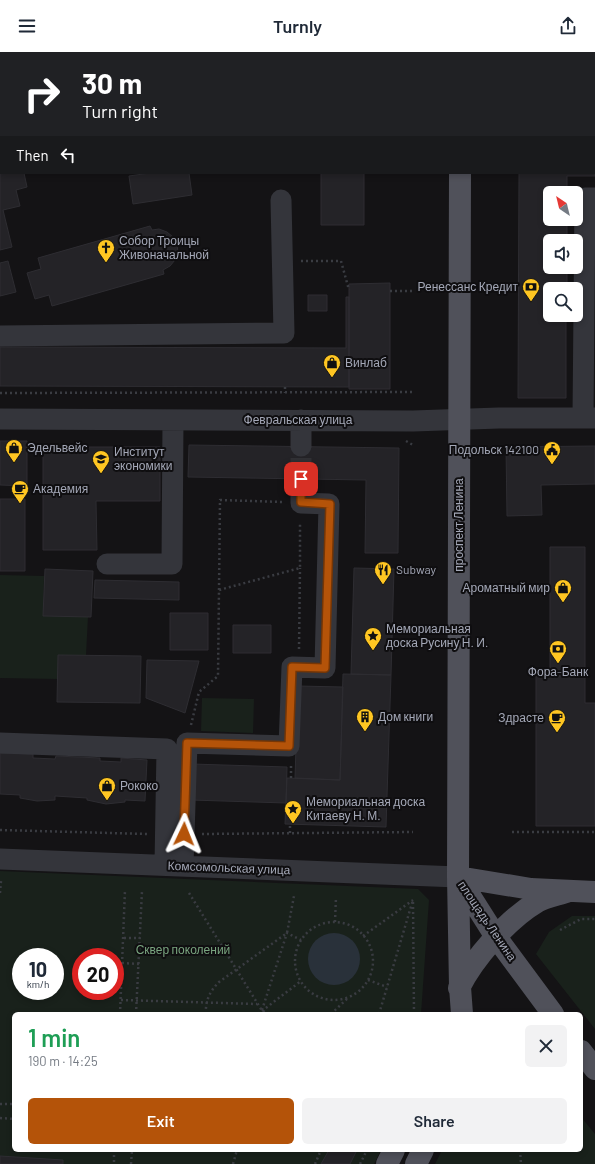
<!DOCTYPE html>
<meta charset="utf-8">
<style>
body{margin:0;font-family:Barlow,sans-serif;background:#f2f2f3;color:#1f2937;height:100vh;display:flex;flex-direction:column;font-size:15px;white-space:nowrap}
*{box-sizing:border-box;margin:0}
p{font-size:13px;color:#747a83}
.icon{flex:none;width:22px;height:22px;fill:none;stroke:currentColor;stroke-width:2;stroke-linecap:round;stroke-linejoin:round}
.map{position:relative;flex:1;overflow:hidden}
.drawer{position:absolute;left:12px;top:960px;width:571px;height:140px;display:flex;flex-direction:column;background:#fff;border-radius:6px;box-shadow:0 2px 6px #0003}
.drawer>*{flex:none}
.banner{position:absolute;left:0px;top:0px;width:595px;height:122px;box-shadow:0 2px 6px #0003;background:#202124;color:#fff;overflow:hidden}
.needle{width:26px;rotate:325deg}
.buttons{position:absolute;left:543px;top:134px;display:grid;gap:8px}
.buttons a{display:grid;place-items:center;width:40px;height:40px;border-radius:6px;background:#fff;box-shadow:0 2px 6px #0003;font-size:20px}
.speed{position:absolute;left:12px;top:896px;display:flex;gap:8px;font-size:20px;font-weight:700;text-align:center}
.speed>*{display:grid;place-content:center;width:52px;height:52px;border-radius:50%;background:#fff;box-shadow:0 2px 6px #0003;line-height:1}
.speed small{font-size:10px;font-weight:400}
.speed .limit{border:6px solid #d22;background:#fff;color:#111}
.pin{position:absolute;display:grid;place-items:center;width:34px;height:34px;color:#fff;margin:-17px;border-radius:8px;box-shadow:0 2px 6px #0006}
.me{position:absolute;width:44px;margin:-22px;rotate:2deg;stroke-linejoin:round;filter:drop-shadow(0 0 3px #0008)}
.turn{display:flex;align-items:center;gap:14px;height:84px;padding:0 16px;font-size:18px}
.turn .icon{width:52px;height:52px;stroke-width:2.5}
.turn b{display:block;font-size:28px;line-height:34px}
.then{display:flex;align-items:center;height:38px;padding:0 16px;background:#0003;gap:8px;font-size:15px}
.round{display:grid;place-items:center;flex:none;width:42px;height:42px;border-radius:6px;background:#f2f2f3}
.head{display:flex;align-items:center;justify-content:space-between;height:68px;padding:0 16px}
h1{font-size:24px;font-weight:600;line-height:30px;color:#1e9e55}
.button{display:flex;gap:8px;margin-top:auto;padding:8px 16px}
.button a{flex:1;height:46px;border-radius:6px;background:#b45309;color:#fff;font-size:16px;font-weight:600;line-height:46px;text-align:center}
.button a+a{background:#f2f2f3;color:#1f2937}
header{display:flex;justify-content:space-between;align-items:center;height:52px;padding:0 16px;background:#fff;font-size:18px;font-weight:600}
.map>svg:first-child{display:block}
</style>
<header><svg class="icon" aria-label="menu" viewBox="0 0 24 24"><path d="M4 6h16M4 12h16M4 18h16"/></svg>Turnly<svg class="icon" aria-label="share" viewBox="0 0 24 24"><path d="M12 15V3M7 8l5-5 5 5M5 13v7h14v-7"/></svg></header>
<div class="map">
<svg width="595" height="1112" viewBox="0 0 595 1112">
<rect width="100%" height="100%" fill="#141315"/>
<path fill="#19211b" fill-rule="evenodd" d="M0,523l44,1 -1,40 45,1 -2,38h-28v24l-58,-1z
M202,646l52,1 -1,34 -52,-2z
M0,819l418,18 11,11 -8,114h-407v136h367l-7,14h-374zM21,905h34v34h-34zM81,905h34v34h-34z
M572,864h23v113l-59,-75 13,-22z
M581,1065l14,17v30h-160l7,-14h139z"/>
<path fill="#29313a" d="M308 907a26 26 0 1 1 52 0a26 26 0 1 1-52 0Z"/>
<path fill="#242327" stroke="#2e2d32" d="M117,0h43v1h-43z
M345,0h59v1h-59z
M594,75l1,49h-28v17h-17v26h17v22h-17v26h17v22h-17v26h16v83h-48l1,-225h75z
M0,100h1v21h23l3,14 -11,3 4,16 -17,4 9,37 -12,3z
M150,121h39l3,22 -59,9 -4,-28z
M321,121h43v52h-43z
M150,174l2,4 7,-1 8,3 6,5 4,7 1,9 -3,7 -5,6 -7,4 1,4 -112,32 -3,-11 -14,4 -8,-26 14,-4 -3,-11z
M8,209l8,31 -16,4v-33z
M390,231v106h-41v-105z
M308,243h19v16h-19z
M346,245h3v90l-349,-1v-39l346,1z
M0,389h27v45l-27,-1z
M189,393l210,3 -1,105h-33l1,-73 -178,-3z
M595,394v38l-54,1 1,30 -35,1 -1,-69z
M43,395h117v54h-64l1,49h-54z
M0,447h25v72h-25z
M550,495h35v129h-35z
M354,516l40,1 -3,106 -40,-1z
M45,517l48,2 -2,46 -48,-1z
M95,528l84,2v18l-85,-2z
M170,561h38v37h-38z
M233,573h38v28h-38z
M58,603l83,1 -1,47 -83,-1z
M147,608l52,1 -14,52 -39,-15z
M343,622l48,1 -5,152 -101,-3 2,-46 53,2z
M536,624h49v27h10v123h-59z
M298,634l45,1 -3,93 -45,-2z
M0,701l33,1v4l22,1 1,-3 44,2v3l21,1v-4l26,2 -2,41 -20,-1v2l-19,2 -19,-4v-2l-32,-2v4l-18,1 -17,-3v-3l-20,-1z
M192,712l95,3 -1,36 -95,-3z
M329,1098h28l-7,14h-29z
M0,1104l63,4v4h-63z"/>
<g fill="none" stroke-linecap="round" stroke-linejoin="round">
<path stroke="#313135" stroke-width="21" stroke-dasharray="21 10" stroke-linecap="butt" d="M301,427v-33"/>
<path stroke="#3a3c42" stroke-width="2.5" stroke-dasharray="2 3" stroke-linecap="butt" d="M416,1v-1
M594,4h1
M0,19h1
M301,209h40l8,29
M390,239h25
M285,335v6
M0,341l413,-1
M406,389l7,4
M219,538l1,-90 63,2
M299,597l1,-81
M191,673l8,-33 19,-16 1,-86 81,-22v-46
M291,726v-14
M0,778l147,4
M512,780h83
M290,781v-9
M202,782l211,-2
M0,841l1,-12
M189,841l75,121
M413,850l1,112
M335,870l1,-25
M295 909a39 39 0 1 1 78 0a39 39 0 1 1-78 0Z
M560,878l21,-11h14
M363,884l50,-36
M124,886h16
M122,911l17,1
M368,928l19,7
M121,948l136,4
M262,958l25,-77 14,7
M263,959l7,3
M120,962l5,-124
M136,962l6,-123
M206,962c-1,-13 4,-23 13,-32l68,-49 7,-37
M258,962l43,-33
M331,962l18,-17
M379,962l34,-114
M0,1052h14
M0,1066l14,1
M114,1098v14
M520,1098l1,14
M131,1112l1,-14
M233,1112l4,-14
M315,1112l6,-14
M360,1112l7,-14"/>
<path stroke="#34353b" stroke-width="21" d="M30,1v-1
M166,1v-1
M263,1v-1
M594,37h1
M0,42h1
M0,284l284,-3 -3,-133
M583,366l2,-220h10
M0,367l413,2 86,-3h96
M301,394v-26
M107,512h65l1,-144
M0,691l167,6 -2,116
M0,807l458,18
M183,814l4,-123 102,3 3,-79 33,1 4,-164 -28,-1v-24"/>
<path stroke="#50515a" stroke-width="22" d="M462,1v-1
M460,121l-2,704 2,110 2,27
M458,825l38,60 57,77
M458,825l73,12 64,3
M459,936c15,-30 49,-69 78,-86 8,-5 20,-7 29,-10
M581,999l14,18
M387,1112l7,-14
M416,1112l7,-14"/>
</g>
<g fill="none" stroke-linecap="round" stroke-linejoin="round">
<defs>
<path id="route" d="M184,782l3,-91 102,3 3,-79 33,1 5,-164 -29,-2v-23"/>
</defs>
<use href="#route" stroke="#753606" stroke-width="10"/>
<use href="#route" stroke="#b45309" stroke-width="7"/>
</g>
<defs>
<symbol id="church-pin" viewBox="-11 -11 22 30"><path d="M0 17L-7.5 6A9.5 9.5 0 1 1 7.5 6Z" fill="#ffc622" stroke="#0f0e10"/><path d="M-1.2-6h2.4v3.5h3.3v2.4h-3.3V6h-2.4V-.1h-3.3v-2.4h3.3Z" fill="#111"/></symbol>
<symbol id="bank-pin" viewBox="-11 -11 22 30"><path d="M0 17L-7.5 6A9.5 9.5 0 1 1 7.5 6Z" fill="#ffc622" stroke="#0f0e10"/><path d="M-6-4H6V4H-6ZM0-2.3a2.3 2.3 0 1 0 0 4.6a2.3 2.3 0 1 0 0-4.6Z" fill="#111"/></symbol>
<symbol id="shop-pin" viewBox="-11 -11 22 30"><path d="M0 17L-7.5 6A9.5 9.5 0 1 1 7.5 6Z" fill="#ffc622" stroke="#0f0e10"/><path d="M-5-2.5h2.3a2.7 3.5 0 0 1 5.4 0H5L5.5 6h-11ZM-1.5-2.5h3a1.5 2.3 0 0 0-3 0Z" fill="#111"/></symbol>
<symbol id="civic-pin" viewBox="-11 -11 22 30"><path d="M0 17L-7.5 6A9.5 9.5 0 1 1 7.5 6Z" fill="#ffc622" stroke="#0f0e10"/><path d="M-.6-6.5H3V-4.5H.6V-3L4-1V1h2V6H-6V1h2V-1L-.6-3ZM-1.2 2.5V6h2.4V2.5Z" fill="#111"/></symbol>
<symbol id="university-pin" viewBox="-11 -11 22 30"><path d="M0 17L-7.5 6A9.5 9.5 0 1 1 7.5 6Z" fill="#ffc622" stroke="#0f0e10"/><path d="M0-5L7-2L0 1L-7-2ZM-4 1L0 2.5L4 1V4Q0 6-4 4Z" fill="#111"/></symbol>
<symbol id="cafe-pin" viewBox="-11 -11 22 30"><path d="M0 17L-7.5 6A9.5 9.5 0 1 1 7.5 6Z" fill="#ffc622" stroke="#0f0e10"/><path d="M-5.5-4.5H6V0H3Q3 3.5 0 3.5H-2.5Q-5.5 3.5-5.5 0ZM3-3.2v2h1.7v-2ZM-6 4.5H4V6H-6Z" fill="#111"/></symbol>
<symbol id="restaurant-pin" viewBox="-11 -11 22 30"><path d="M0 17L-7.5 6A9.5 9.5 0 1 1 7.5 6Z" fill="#ffc622" stroke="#0f0e10"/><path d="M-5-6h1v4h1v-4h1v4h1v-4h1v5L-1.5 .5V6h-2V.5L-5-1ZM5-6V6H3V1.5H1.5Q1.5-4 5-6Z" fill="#111"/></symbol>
<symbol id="sight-pin" viewBox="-11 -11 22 30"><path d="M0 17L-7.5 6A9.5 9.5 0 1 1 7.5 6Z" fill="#ffc622" stroke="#0f0e10"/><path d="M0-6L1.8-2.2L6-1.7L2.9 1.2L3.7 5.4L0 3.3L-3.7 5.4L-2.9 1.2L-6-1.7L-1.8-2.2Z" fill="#111"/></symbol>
<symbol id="building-pin" viewBox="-11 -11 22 30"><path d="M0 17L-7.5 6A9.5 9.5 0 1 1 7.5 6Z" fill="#ffc622" stroke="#0f0e10"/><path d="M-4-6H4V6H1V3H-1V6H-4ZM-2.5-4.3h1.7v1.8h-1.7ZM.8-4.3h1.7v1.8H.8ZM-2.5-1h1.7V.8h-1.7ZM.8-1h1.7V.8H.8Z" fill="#111"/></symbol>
</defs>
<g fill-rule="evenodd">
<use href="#church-pin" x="96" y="186" width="20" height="27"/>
<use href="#bank-pin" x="521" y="225" width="20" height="27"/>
<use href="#shop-pin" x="322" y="301" width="20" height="27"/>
<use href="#shop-pin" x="4" y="386" width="20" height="27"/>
<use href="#civic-pin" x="542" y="388" width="20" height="27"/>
<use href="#university-pin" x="91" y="397" width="20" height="27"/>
<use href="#cafe-pin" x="10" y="427" width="20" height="27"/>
<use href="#restaurant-pin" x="373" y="508" width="20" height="27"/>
<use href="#shop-pin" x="553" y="526" width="20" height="27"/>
<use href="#sight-pin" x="363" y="574" width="20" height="27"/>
<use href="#bank-pin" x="548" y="587" width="20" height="27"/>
<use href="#building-pin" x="355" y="655" width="20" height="27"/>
<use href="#cafe-pin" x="547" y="656" width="20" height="27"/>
<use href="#shop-pin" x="97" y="724" width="20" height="27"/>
<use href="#sight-pin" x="283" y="747" width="20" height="27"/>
</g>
<g text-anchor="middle" stroke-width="4" stroke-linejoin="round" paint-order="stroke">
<g font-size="12" fill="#a4a8b7" stroke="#0f0e10" text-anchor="start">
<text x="119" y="193">Собор Троицы<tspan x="119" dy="14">Живоначальной</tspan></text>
<text x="518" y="239" text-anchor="end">Ренессанс Кредит</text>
<text x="345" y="315">Винлаб</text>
<text x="27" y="400">Эдельвейс</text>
<text x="539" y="402" text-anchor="end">Подольск 142100</text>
<text x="114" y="404">Институт<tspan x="114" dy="14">экономики</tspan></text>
<text x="33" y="441">Академия</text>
<text x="396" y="522">Subway</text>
<text x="550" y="540" text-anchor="end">Ароматный мир</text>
<text x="386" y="581">Мемориальная<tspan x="386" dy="14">доска Русину Н. И.</tspan></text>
<text x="558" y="624" text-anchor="middle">Фора-Банк</text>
<text x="378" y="669">Дом книги</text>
<text x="544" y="670" text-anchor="end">Здрасте</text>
<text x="120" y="738">Рококо</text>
<text x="306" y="754">Мемориальная доска<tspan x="306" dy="14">Китаеву Н. М.</tspan></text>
</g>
<g font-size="12" fill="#a4a8b7" stroke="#0f0e10">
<text x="298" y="372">Февральская улица</text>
<text transform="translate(459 473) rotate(-90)" y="4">проспект Ленина</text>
<text transform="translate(229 816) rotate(2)" y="4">Комсомольская улица</text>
<text transform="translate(487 869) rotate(56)" y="4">площадь Ленина</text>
</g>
<g font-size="12" fill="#79a47f" stroke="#0f0e10">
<text x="183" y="902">Сквер поколений</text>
</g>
</g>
</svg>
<div class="buttons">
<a><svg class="needle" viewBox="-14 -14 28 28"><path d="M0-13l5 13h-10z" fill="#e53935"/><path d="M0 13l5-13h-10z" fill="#747a83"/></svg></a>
<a><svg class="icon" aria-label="sound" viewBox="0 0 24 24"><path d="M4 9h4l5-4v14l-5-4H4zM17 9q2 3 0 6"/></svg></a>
<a><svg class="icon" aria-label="search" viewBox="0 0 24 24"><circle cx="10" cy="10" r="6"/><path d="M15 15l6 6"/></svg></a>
</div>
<div class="speed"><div>10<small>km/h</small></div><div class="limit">20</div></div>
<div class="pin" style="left:301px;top:427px;background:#d93025"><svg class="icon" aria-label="arrive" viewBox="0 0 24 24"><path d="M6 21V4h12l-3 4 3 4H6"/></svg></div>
<svg class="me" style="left:184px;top:782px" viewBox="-20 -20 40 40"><path d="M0-17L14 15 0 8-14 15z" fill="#b45309" stroke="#fff" stroke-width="4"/></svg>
<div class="banner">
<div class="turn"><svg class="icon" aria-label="right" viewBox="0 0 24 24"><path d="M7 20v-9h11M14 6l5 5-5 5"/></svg><div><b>30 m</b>Turn right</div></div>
<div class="then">Then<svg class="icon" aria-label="left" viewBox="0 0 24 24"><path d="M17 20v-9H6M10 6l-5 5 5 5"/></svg></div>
</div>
<section class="drawer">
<div class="head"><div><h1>1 min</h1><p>190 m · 14:25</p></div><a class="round"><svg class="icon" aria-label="close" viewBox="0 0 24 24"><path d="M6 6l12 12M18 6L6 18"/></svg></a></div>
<div class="button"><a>Exit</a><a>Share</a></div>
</section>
</div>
